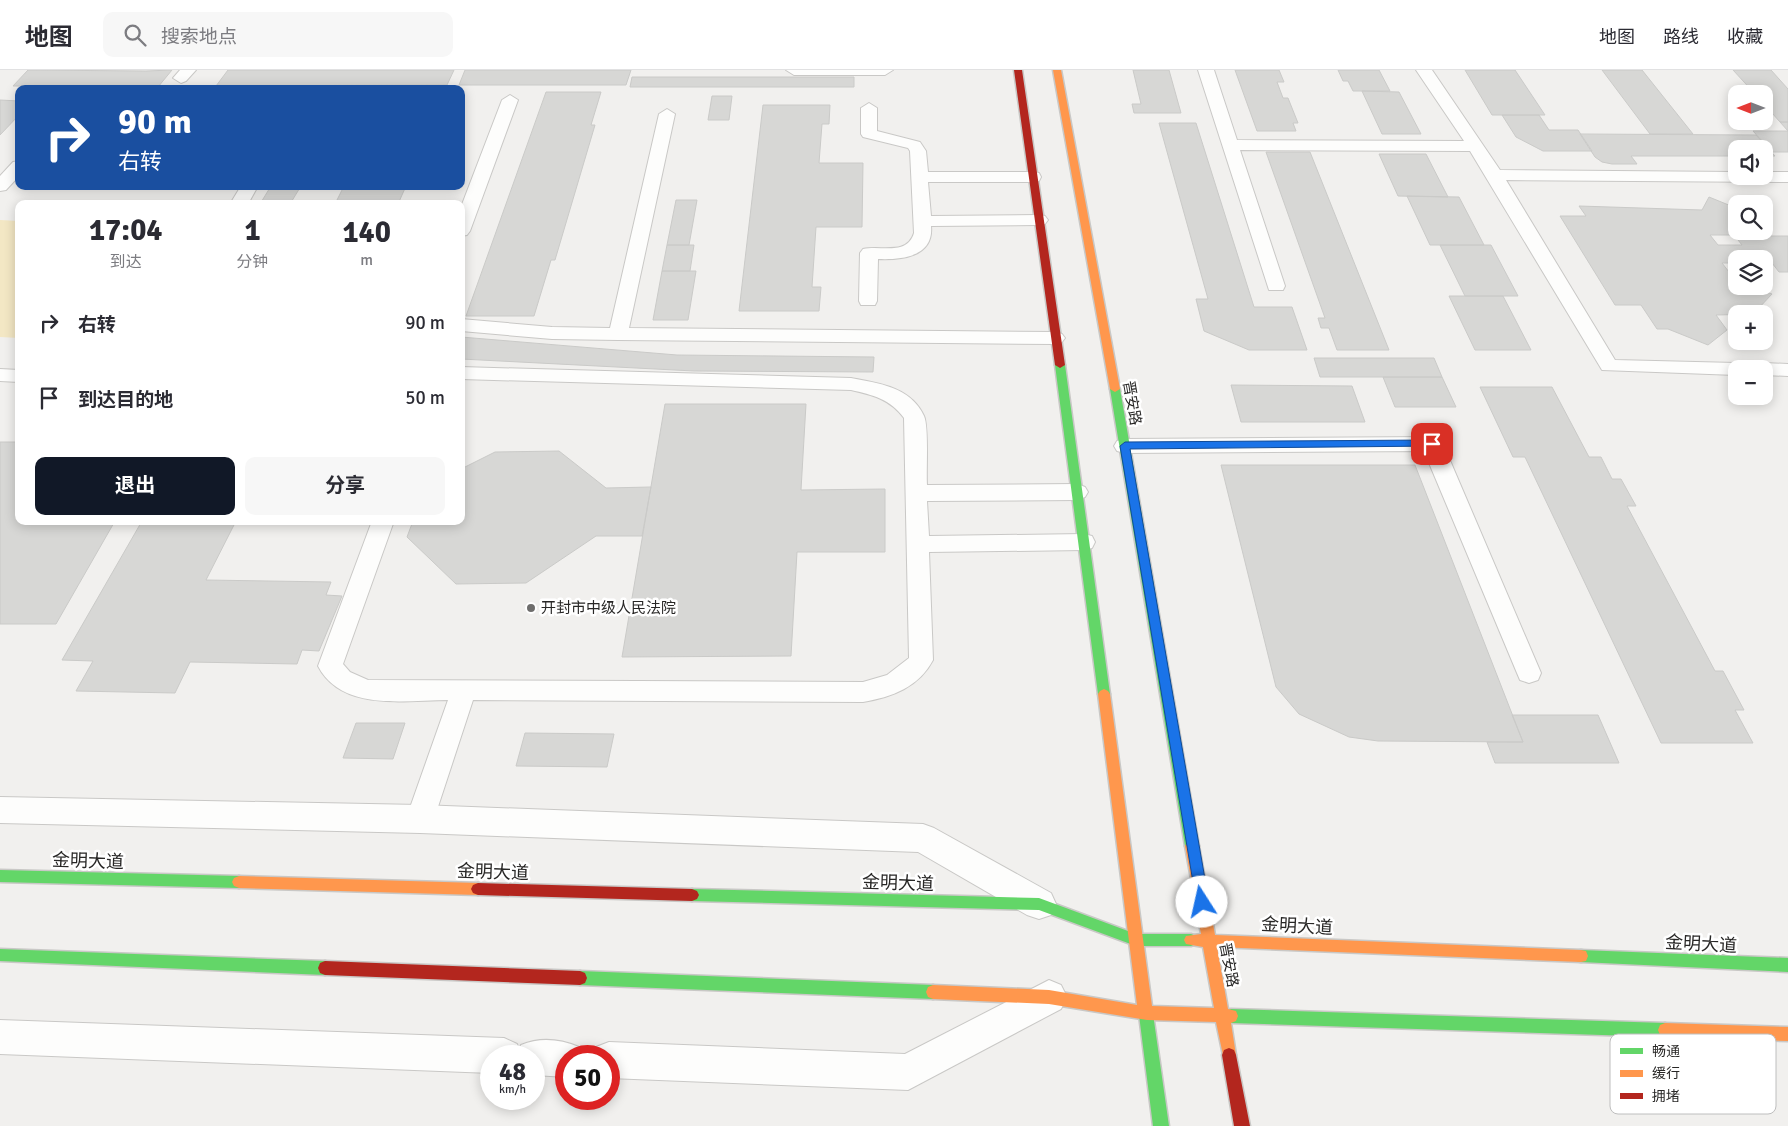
<!DOCTYPE html>
<html lang="zh">
<meta charset="utf-8">
<style>
body{margin:0;font-family:Signika,"Noto Sans SC",sans-serif;background:#f7f7f7;color:#2b2b33;height:100vh;display:flex;flex-direction:column;font-size:19px;white-space:nowrap}
*{box-sizing:border-box;margin:0}
p{font-size:16px;color:#7c7c81}
.icon{flex:none;width:28px;height:28px;fill:none;stroke:currentColor;stroke-width:2;stroke-linecap:round;stroke-linejoin:round}
.map{position:relative;flex:1;overflow:hidden}
.side{position:absolute;left:15px;top:130px;width:450px;height:325px;display:flex;flex-direction:column;background:#fff;border-radius:10px;box-shadow:0 2px 12px #0003}
.side>*{flex:none}
.top-card{position:absolute;left:15px;top:15px;width:450px;height:105px;border-radius:10px;box-shadow:0 2px 12px #0003;background:#1a4fa0;color:#fff;overflow:hidden}
.needle{width:32px;rotate:270deg}
.buttons{position:absolute;left:1728px;top:15px;display:grid;gap:10px}
.buttons a{display:grid;place-items:center;width:45px;height:45px;border-radius:10px;background:#fff;box-shadow:0 2px 12px #0003;font-size:25px}
.speed{position:absolute;left:480px;top:975px;display:flex;gap:10px;font-size:25px;font-weight:700;text-align:center}
.speed>*{display:grid;place-content:center;width:65px;height:65px;border-radius:50%;background:#fff;box-shadow:0 2px 12px #0003;line-height:1}
.speed small{font-size:12px;font-weight:400}
.speed .limit{border:8px solid #d22;background:#fff;color:#111}
.pin{position:absolute;display:grid;place-items:center;width:42px;height:42px;color:#fff;margin:-21px;border-radius:10px;box-shadow:0 2px 8px #0006}
.me{position:absolute;width:55px;margin:-28px;rotate:350deg;stroke-linejoin:round;filter:drop-shadow(0 0 4px #0008)}
.turn{display:flex;align-items:center;gap:18px;height:105px;padding:0 20px;font-size:22px}
.turn .icon{width:65px;height:65px;stroke-width:2.5}
.turn b{display:block;font-size:35px;line-height:42px}
.eta{display:flex;justify-content:space-evenly;align-items:center;height:85px;text-align:center}
.eta b{font-size:30px;font-weight:700;line-height:35px}
.primary-button{display:flex;gap:10px;margin-top:auto;padding:10px 20px}
.primary-button a{flex:1;height:58px;border-radius:10px;background:#111827;color:#fff;font-size:20px;font-weight:700;line-height:58px;text-align:center}
.primary-button a+a{background:#f7f7f7;color:#2b2b33}
ul{padding:0;list-style:none}
li{display:flex;align-items:center;gap:15px;height:75px;padding:0 20px}
li div{flex:1}
li b{display:block;font-size:19px}
li em{font-style:normal}
header{display:flex;align-items:center;gap:30px;box-sizing:border-box;height:70px;padding:0 25px;background:#fff;border-bottom:1px solid #e1e1e2}
header strong{font-size:24px}
nav{display:flex;gap:28px;margin-inline-start:auto;font-size:18px}
.search{width:350px;height:45px;background:#f7f7f7;display:flex;align-items:center;gap:12px;box-sizing:border-box;padding:0 18px;border-radius:10px;color:#7c7c81;font-size:19px}
.map>svg:first-child{display:block}
</style>
<header>
<strong>地图</strong>
<div class="search"><svg class="icon" aria-label="search" viewBox="0 0 24 24"><circle cx="10" cy="10" r="6"/><path d="M15 15l6 6"/></svg>搜索地点</div>
<nav><a>地图</a><a>路线</a><a>收藏</a></nav>
</header>
<div class="map">
<svg width="1788" height="1056" viewBox="0 0 1788 1056">
<rect width="100%" height="100%" fill="#f1f0ee"/>
<path fill="#f3e7c4" d="M0,150l19,1v117l-19,-1z"/>
<path fill="#d7d7d5" stroke="#cacac8" fill-rule="evenodd" d="M28,0l118,1 26,-1 -14,17 -145,-1z
M228,0h226l-7,15 -231,1z
M465,0h166l-5,15h-167z
M1133,0h36l12,43h-47l-2,-9h9z
M1235,0h44l5,12h-7l6,16h5l10,25h-5l3,8h-39z
M1338,0h41l11,21h-37l-5,-10h-5z
M1465,0h50l30,45h-53z
M1602,0h40l51,64h-43z
M1733,0h38l17,19v33h-8l-16,-18v-10h-9z
M632,7h222v10h-224z
M1362,21l37,1 22,42h-39z
M546,22h55l-10,33h4l-40,135h-4l-17,56h-68z
M712,26h20l-3,24h-21z
M0,30l19,1v14l-19,20z
M763,35h67l-1,19h-7l-3,39h44l-1,64h-46l-4,60h9l-2,24h-80z
M1502,45h37l10,15h29l14,21h-49l-27,-14z
M1780,52h8v30h-16l-19,-21h35z
M1159,53h37l58,184h38l15,43h-58l-45,-19 -8,-32h12z
M1580,64l176,1 19,21h-11v-7h-28v7h-105l6,8h-25l-10,-2 -7,-5z
M1266,82h44l79,198h-52l-8,-22h-8l-3,-10h7z
M1379,84h47l22,43 -50,-1z
M271,116h30l-11,18h-30z
M344,116h62l-8,18h-63z
M1407,126l52,1 25,48h-54z
M1709,127l27,11v23h24l4,5h24v36h-9l-14,-18h-13l4,5h-28l3,4h-9l14,18v5h14l22,8 -15,16 3,4 -44,1 11,15 -19,15 -40,-16h-11l-16,-24h-26l-55,-89h26l-7,-10 123,4zM1710,165h24l8,10h-24z
M676,130h21l-8,45h-22z
M667,175h27l-4,26h-28z
M1440,175h51l27,51h-53z
M662,201h34l-8,49h-35z
M1449,226h54l28,54h-56z
M461,267l216,18 197,2 -1,15 -179,-1 -233,-12z
M1314,288h120l8,19h-122z
M1383,307h59l14,30h-61z
M1231,315l121,1 13,36h-124z
M1480,317h72l37,70h12l11,22h9l15,27h-9l88,165h8l21,39h-9l18,33h-92l-136,-286h-12z
M665,334h141l-5,86 84,-1v63h-88l-6,104 -169,1z
M0,372h19v79h96l-59,103h-56z
M559,381l47,37 45,-1 -9,49h-46l-70,47 -70,1 -49,-47 6,-16h48v-52l34,-17z
M1221,395h194l108,277 -145,-1 -29,-4 -50,-23 -23,-27z
M142,451h94l-30,59 125,2 -5,13 16,1 -23,55 -17,-1 -5,14 -107,-2 -15,31 -99,-2 17,-30 -31,-1z
M1512,645h86l21,48h-124l-8,-21h36z
M356,653h49l-12,36 -50,-1z
M525,663l89,1 -7,33 -91,-1z"/>
<g fill="none" stroke-linecap="round" stroke-linejoin="round">
<defs>
<path id="lane" d="M180,0h16l-10,11 -5,2 -8,-5z
M786,0h107l-8,5h-91z
M1198,0h16l23,70 227,1 -48,-71h16l68,100 236,2v4h28v-4h24v10l-282,-2 109,180 121,3 7,2 3,4h-10v6l-134,-5 -132,-219 -230,-1 45,136 -2,4h-14z
M510,25l8,5 -48,131 -3,4 -6,1v-29l41,-107z
M869,33l8,5v23l43,11 6,9 2,21h105l6,1 2,4 -2,4 -6,1h-105l3,34 108,-1 6,1 3,4 -3,4 -6,1 -108,1c3,31 -30,34 -53,33l-1,42 -2,4h-14l-2,-4 1,-48 3,-4c18,-4 44,7 51,-16l-4,-82 -2,-3 -45,-11 -2,-3v-26z
M667,39l8,5 -46,214 426,4 7,2 3,4 -3,4 -7,2 -437,-4 -66,-1 -91,-8v-12l91,8 58,1 49,-214z
M19,91v15l-13,14 -6,1v-15l13,-14z
M241,116h17l-10,18h-18z
M1764,293l24,1v12l-24,-1v-6h-10l3,-4z
M461,297l390,11c27,5 60,9 73,38 5,11 2,54 3,69l150,-1 8,3 3,5 -3,5 -8,3 -150,1 2,35 155,-2 8,2 3,6 -3,6 -8,2 -155,2 4,108c-14,27 -41,37 -70,42l-390,-2 -39,119 -4,8 -10,4 -10,-4 -4,-8 42,-119c-43,0 -106,12 -130,-34l54,-145h22l-51,143 7,8 18,8 495,2 24,-7 22,-17 -5,-240c-14,-19 -31,-23 -53,-28l-390,-11z
M0,299l19,1v12l-19,-1z
M1432,367l8,2 3,5 98,229 -3,7 -9,3 -9,-3 -3,-7 -93,-222 -299,2 -8,-2 -3,-5 3,-5 8,-2z"/>
<path id="street" d="M0,727l420,8 503,19 11,4 117,65 5,11 -5,11 -12,4 -12,-4 -109,-63 -498,-19 -420,-10z
M1049,910l12,5 6,12 -6,12 -153,81 -299,-12v-22h-17l4,-9 13,-5 296,12z
M0,950l504,18 13,6 2,5 2,-4c19,-8 39,-6 58,2l4,9h-17v21l-32,-2v-19h-43v17l-491,-19z"/>
<path id="fast" d="M1060,292l5,3 45,329 -2,3h-8l-2,-3 -43,-329z
M1115,316l5,3 79,457 -2,4 -5,2 -5,-2 -2,-4 -75,-457z
M0,800l239,6 5,2 2,4 -2,4 -5,2 -239,-6z
M692,819l347,9 97,36h55l5,2 2,4 -2,4 -5,2h-55l-97,-36 -347,-9 -5,-2 -2,-4 2,-4z
M0,879l325,12 5,2 2,5 -2,5 -5,2 -325,-14z
M1581,880l207,8v14l-207,-10 -5,-1 -2,-5 2,-5z
M580,901l353,14 5,2 2,5 -2,5 -5,2 -353,-14 -5,-2 -2,-5 2,-5z
M1145,930l5,2 2,5 17,119h-16l-15,-119 2,-5z
M1231,939l434,14 5,2 2,5 -2,5 -5,2 -434,-14 -5,-2 -2,-5 2,-5z"/>
<path id="slow" d="M1053,0h8l59,319 -5,3 -5,-3z
M1104,619l4,2 2,3 42,312 62,2 -11,-61 -17,-3 -2,-4 2,-4 15,-2 -16,-88 2,-4 5,-2 5,2 2,4 16,89 366,15 5,1 2,5 -2,5 -5,1 -364,-15 11,62 8,2 2,5 -2,5 -5,2 5,32 -2,5 -5,2 -5,-2 -8,-38 -69,-2 -98,-16 -116,-5 -5,-2 -2,-5 2,-5 5,-2 116,5 88,15 -39,-311 2,-3z
M239,806l239,7 5,2 2,4 -2,4 -5,2 -239,-7 -5,-2 -2,-4 2,-4z
M1665,953l123,4v14l-123,-4 -5,-2 -2,-5 2,-5z"/>
<path id="jam" d="M1014,0h8l43,295 -5,3 -5,-3z
M478,813l214,6 5,2 2,4 -2,4 -5,2 -214,-6 -5,-2 -2,-4 2,-4z
M325,891l255,10 5,2 2,5 -2,5 -5,2 -255,-10 -5,-2 -2,-5 2,-5z
M1229,978l5,2 2,5 14,71h-16l-12,-71 2,-5z"/>
</defs>
<use href="#lane" stroke="#c9c8c6" stroke-width="2"/>
<use href="#street" stroke="#c9c8c6" stroke-width="2"/>
<use href="#fast" stroke="#c9c8c6" stroke-width="3"/>
<use href="#slow" stroke="#c9c8c6" stroke-width="3"/>
<use href="#jam" stroke="#c9c8c6" stroke-width="3"/>
<use href="#lane" fill="#fdfdfc" fill-rule="evenodd"/>
<use href="#street" fill="#fdfdfc" fill-rule="evenodd"/>
<use href="#fast" fill="#63d668" fill-rule="evenodd"/>
<use href="#slow" fill="#ff974d" fill-rule="evenodd"/>
<use href="#jam" fill="#b3261e" fill-rule="evenodd"/>
</g>
<path fill="#1a73e8" stroke="#114b97" d="M1432,370l5,4 -1,2 -306,3 79,453 -2,4 -5,2 -5,-2 -77,-460 5,-4z"/>
<circle fill="#6e6d6c" stroke="#fff" stroke-width="2" cx="531" cy="538" r="5"/>
<g text-anchor="middle" stroke-width="5" stroke-linejoin="round" paint-order="stroke">
<g font-size="15" fill="#282726" stroke="#fff">
<text transform="translate(1132 333) rotate(80)" y="5">晋安路</text>
<text transform="translate(1229 895) rotate(79)" y="5">晋安路</text>
</g>
<g font-size="15" fill="#282726" stroke="#fff" text-anchor="start">
<text x="541" y="543">开封市中级人民法院</text>
</g>
<g font-size="18" fill="#282726" stroke="#fff">
<text transform="translate(88 791) rotate(2)" y="6">金明大道</text>
<text transform="translate(493 802) rotate(2)" y="6">金明大道</text>
<text transform="translate(898 813) rotate(2)" y="6">金明大道</text>
<text transform="translate(1297 856) rotate(3)" y="6">金明大道</text>
<text transform="translate(1701 874) rotate(3)" y="6">金明大道</text>
</g>
</g>
<rect x="1610" y="964" width="166" height="80" rx="8" fill="#fff" stroke="#bebebe" stroke-width="1"/>
<rect x="1620" y="978" width="23" height="6" fill="#63d668"/>
<rect x="1620" y="1000" width="23" height="7" fill="#ff974d"/>
<rect x="1620" y="1023" width="23" height="6" fill="#b3261e"/>
<g font-size="14" fill="#282726">
<text x="1652" y="986">畅通</text>
<text x="1652" y="1008">缓行</text>
<text x="1652" y="1031">拥堵</text>
</g>
</svg>
<div class="buttons">
<a><svg class="needle" viewBox="-14 -14 28 28"><path d="M0-13l5 13h-10z" fill="#e53935"/><path d="M0 13l5-13h-10z" fill="#7c7c81"/></svg></a>
<a><svg class="icon" aria-label="sound" viewBox="0 0 24 24"><path d="M4 9h4l5-4v14l-5-4H4zM17 9q2 3 0 6"/></svg></a>
<a><svg class="icon" aria-label="search" viewBox="0 0 24 24"><circle cx="10" cy="10" r="6"/><path d="M15 15l6 6"/></svg></a>
<a><svg class="icon" aria-label="layers" viewBox="0 0 24 24"><path d="M12 4l9 5-9 5-9-5zM3 14l9 5 9-5"/></svg></a>
<a>+</a>
<a>−</a>
</div>
<div class="speed"><div>48<small>km/h</small></div><div class="limit">50</div></div>
<div class="pin" style="left:1432px;top:374px;background:#d93025"><svg class="icon" aria-label="arrive" viewBox="0 0 24 24"><path d="M6 21V4h12l-3 4 3 4H6"/></svg></div>
<svg class="me" style="left:1202px;top:832px" viewBox="-20 -20 40 40"><circle r="19" fill="#fff"/><path d="M0-13L10 11 0 6-10 11z" fill="#1a73e8"/></svg>
<div class="top-card">
<div class="turn"><svg class="icon" aria-label="right" viewBox="0 0 24 24"><path d="M7 20v-9h11M14 6l5 5-5 5"/></svg><div><b>90 m</b>右转</div></div>
</div>
<section class="side">
<div class="eta">
<div><b>17:04</b><p>到达</p></div>
<div><b>1</b><p>分钟</p></div>
<div><b>140</b><p>m</p></div>
</div>
<ul>
<li><svg class="icon" aria-label="right" viewBox="0 0 24 24"><path d="M7 20v-9h11M14 6l5 5-5 5"/></svg><div><b>右转</b></div><em>90 m</em></li>
<li><svg class="icon" aria-label="arrive" viewBox="0 0 24 24"><path d="M6 21V4h12l-3 4 3 4H6"/></svg><div><b>到达目的地</b></div><em>50 m</em></li>
</ul>
<div class="primary-button"><a>退出</a><a>分享</a></div>
</section>
</div>
